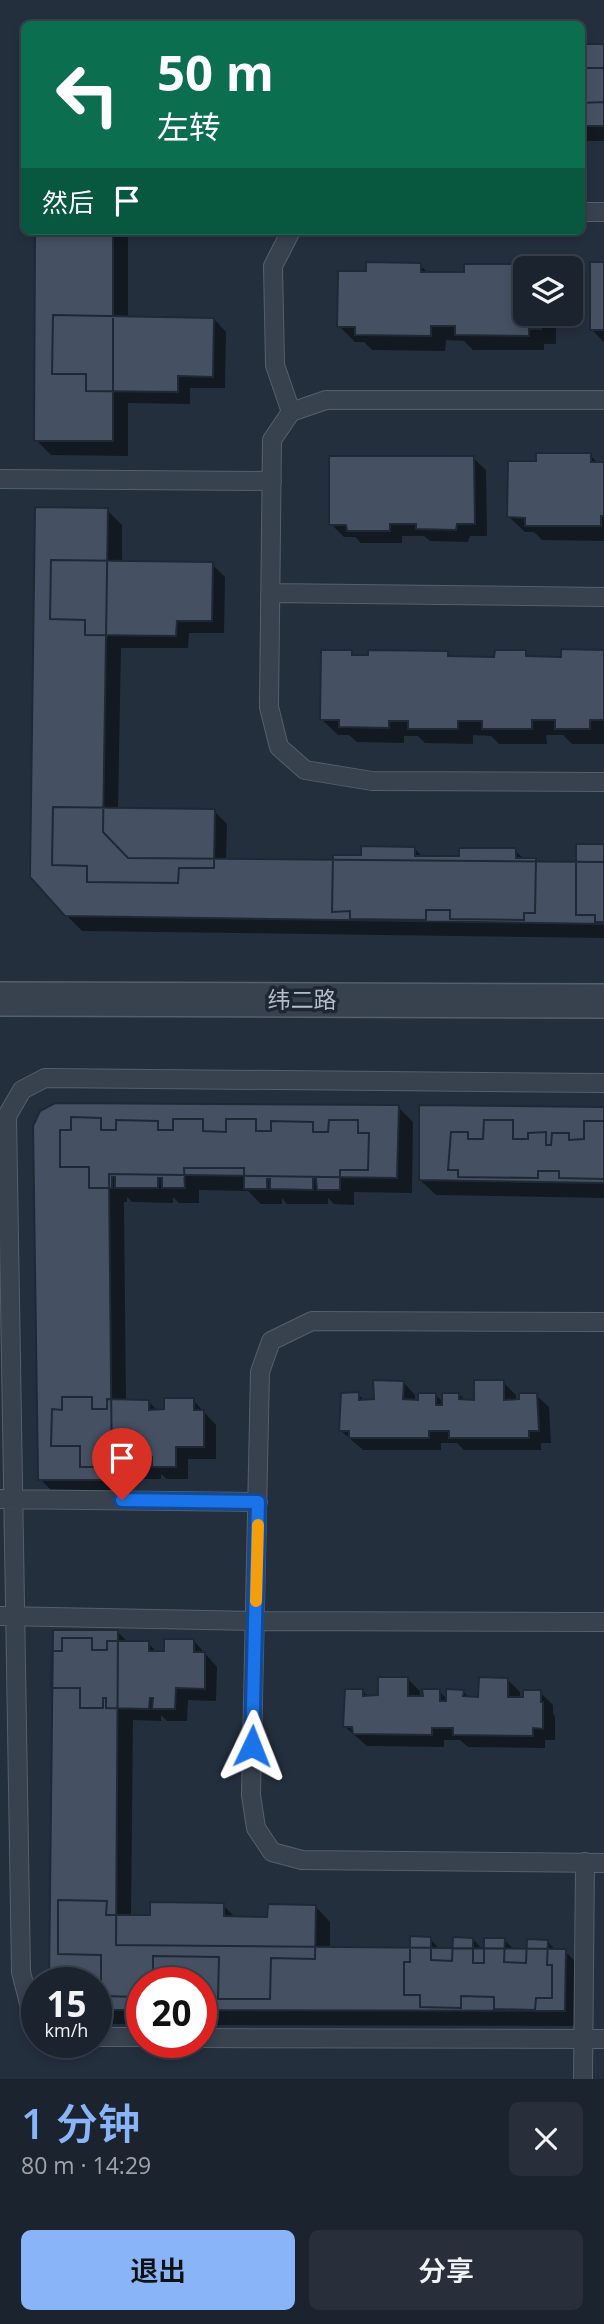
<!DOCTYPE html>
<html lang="zh">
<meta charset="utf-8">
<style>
body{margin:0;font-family:"Open Sans","Noto Sans SC",sans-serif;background:#282f3a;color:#f1f3f6;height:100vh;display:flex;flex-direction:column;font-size:26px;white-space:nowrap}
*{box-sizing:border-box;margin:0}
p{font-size:23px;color:#a0a4aa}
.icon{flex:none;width:38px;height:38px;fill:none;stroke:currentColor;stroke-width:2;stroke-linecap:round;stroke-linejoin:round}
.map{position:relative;height:2079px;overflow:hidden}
.side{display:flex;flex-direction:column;background:#1b232e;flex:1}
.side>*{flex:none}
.hud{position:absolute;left:21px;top:21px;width:564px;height:214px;border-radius:10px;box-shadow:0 4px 10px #0003,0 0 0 2px #39404a;background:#0b6e4f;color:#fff;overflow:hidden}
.controls{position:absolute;left:513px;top:256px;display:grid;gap:14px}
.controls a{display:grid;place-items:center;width:70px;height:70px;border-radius:10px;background:#1b232e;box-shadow:0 4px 10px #0003,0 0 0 2px #39404a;font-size:35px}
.speed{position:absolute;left:21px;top:1967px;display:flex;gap:14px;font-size:35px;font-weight:700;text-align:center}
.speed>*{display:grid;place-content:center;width:91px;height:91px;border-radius:50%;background:#1b232e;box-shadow:0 4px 10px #0003,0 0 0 2px #39404a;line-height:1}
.speed small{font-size:18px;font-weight:400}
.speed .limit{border:10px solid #d22;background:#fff;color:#111}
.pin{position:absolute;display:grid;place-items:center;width:60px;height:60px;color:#fff;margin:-72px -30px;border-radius:50% 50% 50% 0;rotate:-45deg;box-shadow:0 0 7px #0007}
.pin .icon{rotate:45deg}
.me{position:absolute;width:77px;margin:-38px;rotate:2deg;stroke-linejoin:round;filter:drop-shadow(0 0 5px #0008)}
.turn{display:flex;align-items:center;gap:24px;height:147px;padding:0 21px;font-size:32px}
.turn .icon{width:91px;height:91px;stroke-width:2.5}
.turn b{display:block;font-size:49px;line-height:60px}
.then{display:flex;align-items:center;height:66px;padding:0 21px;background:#0003;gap:14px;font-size:26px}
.round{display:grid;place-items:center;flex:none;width:74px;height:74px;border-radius:10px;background:#282f3a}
.head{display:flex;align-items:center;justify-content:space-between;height:119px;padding:0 21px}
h1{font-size:42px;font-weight:600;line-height:52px;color:#8ab4f8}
.primary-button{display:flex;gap:14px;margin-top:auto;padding:14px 21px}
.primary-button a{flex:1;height:80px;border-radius:10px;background:#8ab4f8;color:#111;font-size:28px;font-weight:600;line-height:80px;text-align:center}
.primary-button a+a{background:#282f3a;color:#f1f3f6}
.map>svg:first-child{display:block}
</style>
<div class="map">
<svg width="604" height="2079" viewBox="0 0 604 2079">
<rect width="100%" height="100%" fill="#242f3e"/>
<path fill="#0007" d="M581,45h23v96h-23z
M37,231h91v87l86,1 12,13 -1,56h-35v16l-62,-1v53l-77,-1 -15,-15z
M604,264v78l-12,-12z
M420,265l9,9h37l54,-8 5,5v42h31v31h-12v6h-71l-9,-9 -18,-1 -1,11 -73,-1 -8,-8h-9l-16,-16 29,-53z
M590,455l9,9h5v77l-62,-1 -8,-8h-9l-16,-15 29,-54z
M473,458l13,12 1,66h-17l-2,6 -38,-1 -6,-5h-22v7h-41l-6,-6h-11l-13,-13z
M107,510l15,15v38l90,1 13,13 -1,56h-35l-1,15h-67l-3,162 96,1 13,13 -1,37 108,1 81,-13 9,9h36l55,-8 10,10h11l3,3 39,1 26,-18v92l-522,-7 -16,-16z
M351,652l6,5 90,-5 6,6h43l29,-6 6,6h32l41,-5v91h-32l-9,-9h-17l1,9h-48l-8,-8 -18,-1v9l-48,-1 -7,-7h-14v7l-47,-1 -8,-7h-11l-16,-15z
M398,1107l15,15 -1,71 -58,-1v13l-20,-1 -6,-6v6h-41l-5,-6v6h-21l-13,-13 -49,-1v13h-20l-6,-6v6l-41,-1 -5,-5v5h-3l2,199h22l10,10 35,-11 23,25v34h-28v20h-21l-6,-5v5h-34v16l-72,-1 -15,-15 -6,-353z
M604,1109v89l-168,-3 -16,-15z
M403,1382l12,13v6l20,-7 8,8 16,-8 7,7h10l27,-19 13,13v6l20,-6 13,12 2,36h-10v7h-77l-7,-7h-16v7h-78l-23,-20 18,-36 7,7h10z
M118,1632l11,11h19l10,10h8l28,-12 23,26 -1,34 -28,-1 -1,21h-20l-6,-6v6l-28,-1 -2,196 20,1 72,-12 13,13 33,1 46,-13 15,16v27h82l18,-10 11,11h13l19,-11 10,11 21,-10 11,10 13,1 19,-10 10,10h8l15,15 -1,60 -378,-1v-42h-59v41h-46v-41z
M407,1678l13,13v7l19,-7 8,8 16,-8 7,7h10l28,-18 12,12v7l20,-7 13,13v9l2,2v24h-10v8l-77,-1 -8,-7h-16v7l-77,-1 -23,-20 18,-35 7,6h10z"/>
<path fill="#455162" stroke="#1f2835" stroke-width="2" d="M581,44h23v58l-23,1z
M581,68h23v58h-23z
M35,231h78v210h-79z
M366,262l55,1v9h43v-8h57v10h4v39h16v16h-12v7l-74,-1v-9h-24v10l-76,-1v-8h-18l1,-56h28z
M590,262h14v68h-14z
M53,315l161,3 -1,59 -35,-1v16l-92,-1v-17h-34z
M536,453h55v9h13v54h-3v10h-76v-8l-18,-1 1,-56h28z
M329,456h145l1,68h-18l-1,6 -40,-1v-5h-26v7h-43l-1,-6h-17z
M35,507l73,1 -5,324 25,26 476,4v62l-539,-8 -35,-39z
M51,560l162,2 -1,59h-35l-1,15 -91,-1v-15l-35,-1z
M561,649l43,1v70h-14v9h-35v-9h-23v9h-50v-8h-24v8h-50v-8h-19v7l-50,-1v-7h-19l1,-70h31v5h16v-5l80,1v5l46,1 1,-7h31v6l35,1z
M53,807l162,2 -1,59h-35l-1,15 -91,-1v-16l-35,-1z
M576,844h28v78h-9v-7h-19z
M361,846l54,1v9h44v-8h57v10h20l-1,55h-11v7l-74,-1v-9h-24v10l-76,-1v-8l-18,1 1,-57h28z
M55,1103l344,2 -2,73 -288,-4 3,306h-74l-5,-354 7,-15z
M419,1105l185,2v76l-185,-3z
M71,1117l30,1v12h15v-10l42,1v9h15v-11h30v12l23,1v-13h30v12h15v-10l42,1v10h15l1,-12h29v13h11l-1,37h-28v20h-23l-1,-11h-3v11l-43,-1v-10h-3v10h-23v-21h-60l1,20h-23v-10h-4v10h-43v-11h-3v11h-23v-21h-29v-37h11z
M484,1120h29v19h15v-6l18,-1v13h5l1,-12h17v7l15,-1v-18h20v58l-45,-1v-7h-21v7l-80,-1v-7h-10l3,-38h17v7h15z
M373,1380l31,1 -1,18 15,1v-7h18v12h6v-12h17v6l15,1v-20h30v20l15,-1v-6h18l2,38h-10v7h-80v-7h-20v7h-80v-7h-10l2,-38 18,-1v8l15,-1z
M62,1397h30v12h15v-10l42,1v10l15,-1v-11h30v12h10v37h-28v20h-24v-10h-3v10h-43v-11l-3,1v10h-23v-21h-29l1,-37 10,1z
M53,1630h65l-2,315 450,4 -1,62 -364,-1v-27h-59v27h-46v-27h-45l-2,-3z
M62,1638h30v12h15v-9h42v10h15v-12h30v13h11v37l-29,-1 -1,21h-23l1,-11h-3l-1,11 -43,-1v-10h-3v10h-23v-20h-29l1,-37h10z
M378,1677h30v19h15l-1,-7h18v12h6v-12l18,1 -1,6 15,1 1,-20 29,1v19h15v-7h18v12h2v27l-10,-1v8l-80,-1v-7h-21v7l-79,-1 -1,-7h-9l2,-38h18v7l15,-1z
M58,1900l49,1 -1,14h44v-13l74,1v13l43,1 1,-13 48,1 -1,54 -44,-1 -1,41h-52l1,-42 -66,-1v27h-11v14l-41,-1v-41l-43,-1z
M410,1936l21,1v23l21,1 1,-24 20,1v25h11v-25h21l-1,24 22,1 1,-24 21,1 -1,25h5v33h-16l-1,12 -41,-1v-12l-33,-1v12l-41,-1v-12h-16v-33h6z"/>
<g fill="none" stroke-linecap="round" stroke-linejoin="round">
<defs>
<path id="lane" d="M581,212h23
M291,231l-18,35 2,99 16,47
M604,400h-278l-35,12 -19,28 -3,267 10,40 26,23 67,11 232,1
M0,479l272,2
M270,593l334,4
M604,1322l-292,-1 -41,20 -11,31 -9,423 5,33 16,24 30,8 302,3
M0,1499l258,3
M0,1616l256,5 348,1
M37,2021l-4,-2 -12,-47 -14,-856 15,-26 23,-12 559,5
M96,2037h46
M201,2038l403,1
M583,2079l2,-217"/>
<path id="street" d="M0,999l604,2"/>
</defs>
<use href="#lane" stroke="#565f6c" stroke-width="20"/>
<use href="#street" stroke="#565f6c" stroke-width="36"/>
<use href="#lane" stroke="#38414e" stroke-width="18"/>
<use href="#street" stroke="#38414e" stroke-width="33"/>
</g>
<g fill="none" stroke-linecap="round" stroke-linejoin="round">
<defs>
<path id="route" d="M122,1500l136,2 -6,244"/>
</defs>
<use href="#route" stroke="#114b97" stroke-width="18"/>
<use href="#route" stroke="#1a73e8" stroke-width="12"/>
<path stroke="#f59e0b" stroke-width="12" d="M256,1601l2,-76"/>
</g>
<g text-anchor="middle" stroke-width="7" stroke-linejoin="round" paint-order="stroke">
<g font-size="23" fill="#b4bcc9" stroke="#1d2633">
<text x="302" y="1008">纬二路</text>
</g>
</g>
</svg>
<div class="controls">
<a><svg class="icon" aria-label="layers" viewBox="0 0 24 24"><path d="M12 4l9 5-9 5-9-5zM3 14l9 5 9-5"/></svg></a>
</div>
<div class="speed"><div>15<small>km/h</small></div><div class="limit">20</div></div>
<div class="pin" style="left:122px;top:1500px;background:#d93025"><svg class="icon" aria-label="arrive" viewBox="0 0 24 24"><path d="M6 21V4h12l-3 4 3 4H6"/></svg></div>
<svg class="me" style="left:252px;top:1746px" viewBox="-20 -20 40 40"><path d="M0-17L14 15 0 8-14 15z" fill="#1a73e8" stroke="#fff" stroke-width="4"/></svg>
<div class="hud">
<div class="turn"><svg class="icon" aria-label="left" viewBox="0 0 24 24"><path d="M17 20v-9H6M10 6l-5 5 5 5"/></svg><div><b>50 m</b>左转</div></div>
<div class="then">然后<svg class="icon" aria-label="arrive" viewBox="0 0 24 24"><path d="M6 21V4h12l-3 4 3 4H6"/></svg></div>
</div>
</div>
<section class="side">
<div class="head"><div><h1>1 分钟</h1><p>80 m · 14:29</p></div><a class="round"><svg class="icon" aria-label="close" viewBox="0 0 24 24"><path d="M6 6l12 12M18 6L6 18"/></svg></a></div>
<div class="primary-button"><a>退出</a><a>分享</a></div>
</section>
